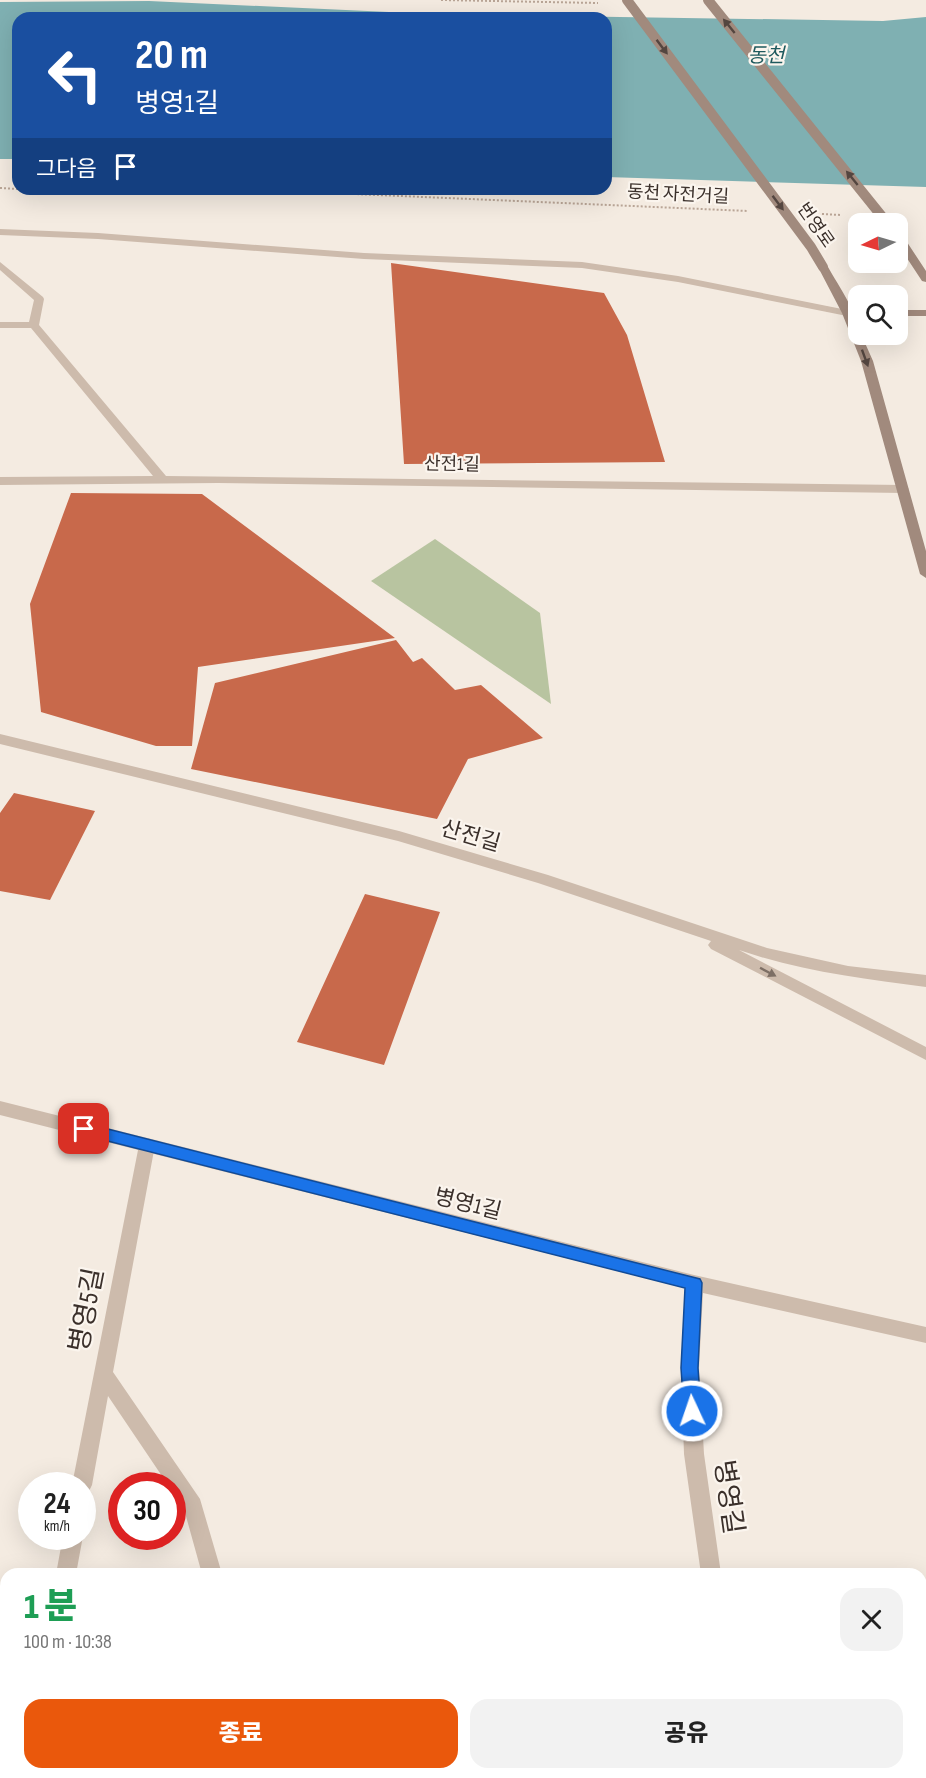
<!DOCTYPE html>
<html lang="ko">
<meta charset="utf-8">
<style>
body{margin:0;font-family:"Sofia Sans Condensed","Noto Sans KR",sans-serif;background:#f2f2f2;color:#222;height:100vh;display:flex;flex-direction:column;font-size:22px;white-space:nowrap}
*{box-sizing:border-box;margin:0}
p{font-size:20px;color:#767676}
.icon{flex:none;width:33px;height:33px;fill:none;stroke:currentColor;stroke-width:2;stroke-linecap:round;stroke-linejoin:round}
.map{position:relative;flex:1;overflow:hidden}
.panel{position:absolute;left:0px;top:1568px;width:927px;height:212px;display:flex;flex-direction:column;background:#fff;border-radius:18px 18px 0 0;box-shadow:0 6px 24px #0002}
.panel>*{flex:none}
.hud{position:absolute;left:12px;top:12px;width:600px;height:183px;border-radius:18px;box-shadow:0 6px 24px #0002;background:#1a4fa0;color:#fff;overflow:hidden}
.needle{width:39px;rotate:265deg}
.tools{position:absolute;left:848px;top:213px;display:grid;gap:12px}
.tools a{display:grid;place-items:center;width:60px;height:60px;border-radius:12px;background:#fff;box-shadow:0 6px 24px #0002;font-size:30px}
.speed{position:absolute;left:18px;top:1472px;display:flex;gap:12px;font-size:30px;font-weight:700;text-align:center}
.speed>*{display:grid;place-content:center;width:78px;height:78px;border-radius:50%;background:#fff;box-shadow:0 6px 24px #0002;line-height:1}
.speed small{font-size:15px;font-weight:400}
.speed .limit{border:9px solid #d22;background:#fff;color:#111}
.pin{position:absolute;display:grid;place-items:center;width:51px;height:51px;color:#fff;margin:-26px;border-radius:12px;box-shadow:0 3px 9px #0006}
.me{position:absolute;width:66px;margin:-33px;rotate:357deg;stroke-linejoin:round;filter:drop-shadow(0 0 4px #0008)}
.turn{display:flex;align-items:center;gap:21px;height:126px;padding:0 24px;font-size:27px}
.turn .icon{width:78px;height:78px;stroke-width:2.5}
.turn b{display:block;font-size:42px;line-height:51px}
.then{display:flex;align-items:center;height:57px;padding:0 24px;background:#0003;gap:12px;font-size:22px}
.round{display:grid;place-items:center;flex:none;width:63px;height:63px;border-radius:18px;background:#f2f2f2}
.headline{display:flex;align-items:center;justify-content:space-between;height:102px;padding:0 24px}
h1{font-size:36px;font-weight:800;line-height:45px;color:#1e9e55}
.primary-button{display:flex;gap:12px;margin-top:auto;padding:12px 24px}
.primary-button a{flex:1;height:69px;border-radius:18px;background:#ea580c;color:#fff;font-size:24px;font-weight:800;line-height:69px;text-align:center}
.primary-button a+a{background:#f2f2f2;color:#222}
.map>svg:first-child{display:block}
</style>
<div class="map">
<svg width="926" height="1778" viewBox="0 0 926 1778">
<rect width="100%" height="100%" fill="#f4ebe1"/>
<path fill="#b8c4a0" d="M435,539l105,74 11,91 -180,-123z"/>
<path fill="#7fb0b2" d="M149,1l283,13 451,7 43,-4v170l-320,-10v-159h-588v141h-18v-157z"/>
<path fill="#c8694b" d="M391,263l213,30 23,42 38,127 -261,2z
M71,493l131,1 193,144 -197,29 -6,79h-36l-115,-34 -11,-108z
M396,640l17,22 9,-4 33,32 26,-5 62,53 -75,21 -31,60 -246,-50 24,-86z
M14,793l81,18 -45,89 -50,-9v-78z
M365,894l75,18 -56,153 -87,-23z"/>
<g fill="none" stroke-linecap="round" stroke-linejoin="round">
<path stroke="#b9a596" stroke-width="2" stroke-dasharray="2 2" stroke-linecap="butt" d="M441,0l157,3
M0,188l18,1
M33,189l298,4 417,18
M822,214l19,1"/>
<path fill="#cdbbac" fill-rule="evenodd" d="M0,229l98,4 266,20 218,9 96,14 169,34 5,3 -5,3 -169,-34 -96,-14 -218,-9 -266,-20 -98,-4z
M0,262l43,35 1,2 -5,26 127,151 737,9 6,4 -6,4 -685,-10 -218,2v-8l153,-1 -122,-148h-31v-6h29l5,-22 -34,-30z
M147,1138l6,2 2,5 -42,227 87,127 22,75h-20l-18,-65 -12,-18v-6h-4l-60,-89 -16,89 -3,6 -7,3v-9h-10l67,-340 2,-5z
M82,1535l1,1 -7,38h-20l7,-38z
M19,1773h22l-1,5h-22z
M253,1773h22l1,5h-22z"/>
<path fill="#cdbbac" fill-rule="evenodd" d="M0,1101l694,174 232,52v16l-223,-50 -4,75 5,86 17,120h-20l-17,-120 -3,-86 4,-80 -685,-173z
M727,1773h22l1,5h-22z"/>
<path fill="#cdbbac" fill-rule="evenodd" d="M0,734l399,97 149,44 219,73 81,18 78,9v12c-63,-8 -126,-16 -187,-37l187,97v13l-215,-111 -3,-4 3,-4 -173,-58 -140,-42 -398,-97z"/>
<path fill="#a18a7d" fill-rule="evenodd" d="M897,232l4,1 25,38v11l-4,-1 -25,-38z
M823,264l5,3c11,20 30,45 30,67h3l12,27 53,190v27l-6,-4 -59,-213 -19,-48 -24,-46z
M897,310h29v6h-29z"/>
<path stroke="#a18a7d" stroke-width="10" d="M627,0l184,247 12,20
M708,0l180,224"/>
</g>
<defs><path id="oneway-solid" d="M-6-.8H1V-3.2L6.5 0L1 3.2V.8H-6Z" transform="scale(1.5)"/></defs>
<g fill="#544640">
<use href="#oneway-solid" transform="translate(729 26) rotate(-129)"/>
<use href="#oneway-solid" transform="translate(662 47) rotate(53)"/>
<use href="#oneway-solid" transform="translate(852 178) rotate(-129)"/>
<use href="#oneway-solid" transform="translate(778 203) rotate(53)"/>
<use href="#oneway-solid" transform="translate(865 358) rotate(70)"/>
</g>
<use fill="#7d6f65" href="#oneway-solid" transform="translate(768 972) rotate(28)"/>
<path fill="#1a73e8" stroke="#114b97" stroke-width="1.5" d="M84,1123l616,156 2,4 -4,85 3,43 -3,5 -6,2 -6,-2 -2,-5 -3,-43 4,-80 -601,-153 -5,-1 -2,-5 2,-4z"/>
<g text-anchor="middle" stroke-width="4.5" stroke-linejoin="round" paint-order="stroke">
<g font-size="18" fill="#3b302b" stroke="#fbf5ee">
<text transform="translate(678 194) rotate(3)" y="6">동천 자전거길</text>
<text transform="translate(816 225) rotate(55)" y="6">번영로</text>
<text transform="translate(452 464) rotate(1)" y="6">산전1길</text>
</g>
<g font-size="20" font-style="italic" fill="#1f5a5e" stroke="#fbf5ee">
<text x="766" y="62">동천</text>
</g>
<g font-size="22" fill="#3b302b" stroke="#fbf5ee">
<text transform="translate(471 835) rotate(16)" y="8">산전길</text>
<text transform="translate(468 1203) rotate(14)" y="8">병영1길</text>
</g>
<g font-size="27" fill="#3b302b" stroke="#fbf5ee">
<text transform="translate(86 1310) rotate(-79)" y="9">병영5길</text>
<text transform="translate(729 1497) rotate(82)" y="9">병영길</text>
</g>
</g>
</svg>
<div class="tools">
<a><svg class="needle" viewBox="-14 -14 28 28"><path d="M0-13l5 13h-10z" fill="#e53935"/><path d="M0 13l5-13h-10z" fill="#767676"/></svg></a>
<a><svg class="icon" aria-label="search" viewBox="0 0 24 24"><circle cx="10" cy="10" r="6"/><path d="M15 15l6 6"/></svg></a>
</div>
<div class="speed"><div>24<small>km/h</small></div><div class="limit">30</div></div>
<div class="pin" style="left:84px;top:1129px;background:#d93025"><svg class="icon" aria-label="arrive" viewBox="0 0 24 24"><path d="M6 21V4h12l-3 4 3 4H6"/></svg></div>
<svg class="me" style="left:692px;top:1411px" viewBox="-20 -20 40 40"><circle r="17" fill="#1a73e8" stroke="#fff" stroke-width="3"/><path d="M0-11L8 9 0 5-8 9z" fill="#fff"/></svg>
<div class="hud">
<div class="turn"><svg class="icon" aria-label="left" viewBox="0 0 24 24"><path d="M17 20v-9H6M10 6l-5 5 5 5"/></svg><div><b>20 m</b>병영1길</div></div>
<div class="then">그다음<svg class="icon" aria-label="arrive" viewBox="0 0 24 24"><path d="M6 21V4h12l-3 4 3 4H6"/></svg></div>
</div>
<section class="panel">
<div class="headline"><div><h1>1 분</h1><p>100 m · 10:38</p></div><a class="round"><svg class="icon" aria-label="close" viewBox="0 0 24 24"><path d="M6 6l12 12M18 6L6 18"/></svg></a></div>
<div class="primary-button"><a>종료</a><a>공유</a></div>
</section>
</div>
